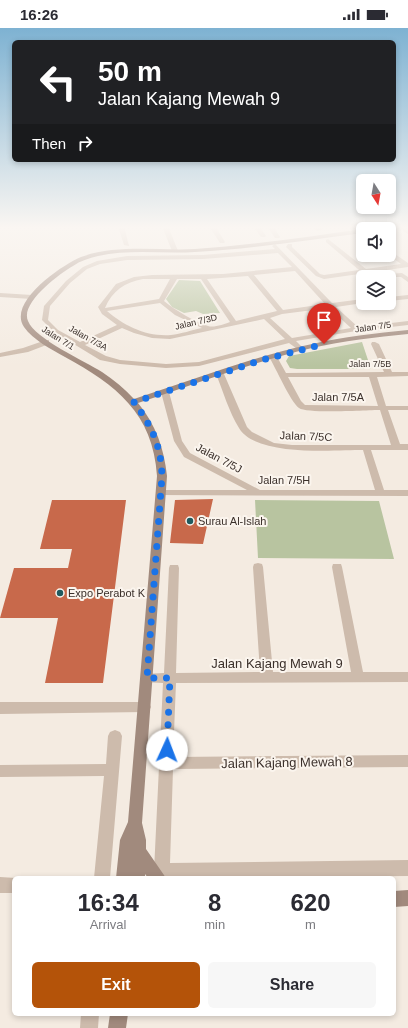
<!DOCTYPE html>
<style>
body{margin:0;font-family:Arial,sans-serif;background:#f7f7f7;color:#2b2b33;height:100vh;display:flex;flex-direction:column;font-size:15px;white-space:nowrap}
*{box-sizing:border-box;margin:0}
p{font-size:13px;color:#7c7c81}
.icon{flex:none;width:22px;height:22px;fill:none;stroke:currentColor;stroke-width:2;stroke-linecap:round;stroke-linejoin:round}
.map{position:relative;flex:1;overflow:hidden}
.drawer{position:absolute;left:12px;top:848px;width:384px;height:140px;display:flex;flex-direction:column;background:#fff;border-radius:6px;box-shadow:0 2px 6px #0003}
.drawer>*{flex:none}
.banner{position:absolute;left:12px;top:12px;width:384px;height:122px;border-radius:6px;box-shadow:0 2px 6px #0003;background:#202124;color:#fff;overflow:hidden}
.needle{width:26px;rotate:169deg}
.controls{position:absolute;left:356px;top:146px;display:grid;gap:8px}
.controls a{display:grid;place-items:center;width:40px;height:40px;border-radius:6px;background:#fff;box-shadow:0 2px 6px #0003;font-size:20px}
.pin{position:absolute;display:grid;place-items:center;width:34px;height:34px;color:#fff;margin:-41px -17px;border-radius:50% 50% 50% 0;rotate:-45deg;box-shadow:0 0 4px #0007}
.pin .icon{rotate:45deg}
.me{position:absolute;width:44px;margin:-22px;rotate:2deg;stroke-linejoin:round;filter:drop-shadow(0 0 3px #0008)}
.turn{display:flex;align-items:center;gap:14px;height:84px;padding:0 20px;font-size:18px}
.turn .icon{width:52px;height:52px;stroke-width:2.5}
.turn b{display:block;font-size:28px;line-height:34px}
.then{display:flex;align-items:center;height:38px;padding:0 20px;background:#0003;gap:8px;font-size:15px}
.eta{display:flex;justify-content:space-evenly;align-items:center;height:68px;text-align:center}
.eta b{font-size:24px;font-weight:700;line-height:28px}
.button{display:flex;gap:8px;margin-top:auto;padding:8px 20px}
.button a{flex:1;height:46px;border-radius:6px;background:#b45309;color:#fff;font-size:16px;font-weight:700;line-height:46px;text-align:center}
.button a+a{background:#f7f7f7;color:#2b2b33}
.status{display:flex;justify-content:space-between;align-items:center;height:28px;padding:0 20px;background:#fff;direction:ltr}
.status svg{height:11px;fill:currentColor}
.map>svg:first-child{display:block}
</style>
<div class="status"><b>16:26</b><svg viewBox="0 0 49 12"><path d="M0 12V9h3v3zM5 12V6h3v6zM10 12V3h3v9zM15 12V0h3v12zM26 1h20v11H26zM47 4h2v5h-2z"/></svg></div>
<div class="map">
<svg width="408" height="1000" viewBox="0 0 408 1000">
<rect width="100%" height="100%" fill="#f4ebe1"/>
<path fill="#b8c4a0" d="M179,252l21,1 20,32 -17,1 -7,-3 -12,2 -12,-6 -6,-8z
M362,314l9,27h-74l-7,-1 -4,-7 3,-5z
M255,472l124,1 15,58 -136,-1z"/>
<path fill="#c8694b" d="M213,471l-10,45 -33,-1 5,-43z
M52,472h74l-23,183h-58l13,-65h-58l14,-50h54l4,-19h-32z"/>
<g fill="none" stroke-linecap="round" stroke-linejoin="round">
<path fill="#cdbbac" fill-rule="evenodd" d="M118,198h6l5,20 -5,-1z
M162,198h6l10,25 -1,1 -5,-1z
M209,198h6l10,16 -1,1h-4z
M253,198h6l7,10 -1,1h-4z
M267,198h6l7,11 -1,1h-4z
M313,198h6l3,4 -5,1z
M403,201l5,1v4l-5,-3z
M328,211l38,30 35,-5 -12,-9v-5l19,13v4l-84,12 -8,-3 -30,-29 2,-3h4v3l28,27 4,1 35,-5 -33,-28v-2z
M275,216l57,59 31,-4v4l-27,4 22,20 50,-6v4l-52,6 -60,10 8,8 -4,2 -11,-8 -90,23 -33,2 -46,-4 -20,-4 -46,-28 -12,-12 2,-14 22,-25 17,-14 14,-6 30,-5 76,-1 72,-6 -3,-3zM278,225l14,14 -69,7 -71,1 -18,2 -18,7 -18,23 4,7 15,11 -37,17 -22,-12 -10,-10 2,-14 20,-23 17,-14 13,-5 27,-4 76,-1zM295,243l30,33 -42,6 -29,-35zM248,248l29,35 -41,10 -29,-42zM143,251h27l-11,20 -54,9c7,-17 20,-26 38,-29zM177,251h24l29,43c-6,2 -16,6 -22,4 -13,-4 -33,-16 -44,-25zM160,275l15,12 27,13c-10,2 -21,6 -31,7 -24,2 -47,-9 -64,-24zM329,280l22,20 -59,10 -22,-20 12,-4zM264,291l21,20 -86,23 -33,2 -46,-4 -14,-4 -21,-11 37,-17 12,5 18,5 18,1z
M402,245l6,4v5l-7,-5h-32l3,-2z
M0,265l32,2 3,2 -3,2 -32,-2z
M408,267v4l-19,2v-4z
M46,312h3v4l-21,8 -28,5v-4l23,-5z
M372,314h3l4,2 13,28h16v4l-31,1 9,29h22v4h-20l12,34h8v6h-37l13,40h24v6l-250,-1 -2,-2 2,-2 3,-1h86l-63,-33 -10,-16 -13,-49 4,-2 4,2 13,49 8,12 70,37h115l-12,-40c-30,0 -107,7 -124,-22 -10,-16 -16,-37 -23,-54l4,-2 4,2 23,53 5,5 22,11 18,2h99l-11,-35c-13,0 -73,4 -81,-2 -9,-7 -23,-40 -30,-51l1,-2h6l10,18 98,-1 -13,-28zM288,349h81l9,29 -73,-1 -4,-4z
M258,535l4,1 1,3 10,105h78l-19,-105 1,-3h8l1,3 21,105h45v10l-232,1 -3,74 235,-2v12l-235,2 -3,94 238,-3v16l-247,2 -4,-2 -3,-5 9,-188 -20,-1 -2,-4 2,-4 21,-1 5,-105 1,-3h8l1,3 -3,105 84,-1 -7,-105 1,-3z
M0,674h145l4,1 2,4 -2,4 -4,1 -145,2z
M115,702l5,2 2,4 -12,142h-16l10,-102 -104,1v-12l106,-1 2,-28 2,-4z
M0,849l16,1h-2v15h-14z
M81,986h18l-1,14h-18z"/>
<path fill="#a18a7d" fill-rule="evenodd" d="M385,198h16l-13,3h-16z
M363,201v4c-56,7 -112,16 -168,19 -32,2 -66,-3 -97,4 -9,2 -18,5 -25,10 -14,8 -53,37 -45,55 7,18 57,40 74,51 12,8 23,17 32,27 59,-19 117,-42 178,-55 31,-7 64,-11 96,-14v4c-32,3 -65,7 -96,14 -59,14 -117,36 -174,55 18,22 26,45 29,73l-25,347 4,17v9l20,29h-18l-3,-4v4h-29l4,-38 8,-18 29,-346c-4,-63 -41,-91 -92,-119 -14,-8 -32,-17 -41,-30 -17,-25 38,-62 57,-70 36,-13 77,-6 114,-8 56,-4 112,-12 168,-20z
M408,862v16l-14,1v-16z
M110,986h18l-2,14h-18z"/>
</g>
<linearGradient id="sky" x2="0" y2="1"><stop stop-color="#7eb2d2"/><stop offset="0.59" stop-color="#faf6f2"/><stop offset="1" stop-color="#faf6f2" stop-opacity="0"/></linearGradient>
<rect width="408" height="338" fill="url(#sky)"/>
<g fill="none" stroke-linecap="round" stroke-linejoin="round">
<path stroke="#1a73e8" stroke-width="7" stroke-dasharray="0 12.6" d="M167,722l3,-72h-23l15,-202c-1,-31 -10,-49 -28,-74l128,-42 62,-16"/>
</g>
<g fill="#1f5a5e" stroke="#fbf5ee" stroke-width="1.5">
<circle cx="190" cy="493" r="4"/>
<circle cx="60" cy="565" r="4"/>
</g>
<g text-anchor="middle" stroke-width="4" stroke-linejoin="round" paint-order="stroke">
<g font-size="9" fill="#3b302b" stroke="#fbf5ee">
<text transform="translate(196 294) rotate(-13)" y="3">Jalan 7/3D</text>
<text transform="translate(373 299) rotate(-8)" y="3">Jalan 7/5</text>
<text transform="translate(58 310) rotate(32)" y="3">Jalan 7/1</text>
<text transform="translate(88 310) rotate(29)" y="3">Jalan 7/3A</text>
<text x="370" y="339">Jalan 7/5B</text>
</g>
<g font-size="11" fill="#3b302b" stroke="#fbf5ee">
<text x="338" y="373">Jalan 7/5A</text>
<text transform="translate(306 408) rotate(2)" y="4">Jalan 7/5C</text>
<text transform="translate(219 430) rotate(28)" y="4">Jalan 7/5J</text>
<text x="284" y="456">Jalan 7/5H</text>
</g>
<g font-size="11" fill="#3b302b" stroke="#fbf5ee" text-anchor="start">
<text x="198" y="497">Surau Al-Islah</text>
<text x="68" y="569">Expo Perabot K</text>
</g>
<g font-size="13" fill="#3b302b" stroke="#fbf5ee">
<text x="277" y="640">Jalan Kajang Mewah 9</text>
<text transform="translate(287 734) rotate(-1)" y="5">Jalan Kajang Mewah 8</text>
</g>
</g>
</svg>
<div class="controls">
<a><svg class="needle" viewBox="-14 -14 28 28"><path d="M0-13l5 13h-10z" fill="#e53935"/><path d="M0 13l5-13h-10z" fill="#7c7c81"/></svg></a>
<a><svg class="icon" aria-label="sound" viewBox="0 0 24 24"><path d="M4 9h4l5-4v14l-5-4H4zM17 9q2 3 0 6"/></svg></a>
<a><svg class="icon" aria-label="layers" viewBox="0 0 24 24"><path d="M12 4l9 5-9 5-9-5zM3 14l9 5 9-5"/></svg></a>
</div>
<div class="pin" style="left:324px;top:316px;background:#d93025"><svg class="icon" aria-label="arrive" viewBox="0 0 24 24"><path d="M6 21V4h12l-3 4 3 4H6"/></svg></div>
<svg class="me" style="left:167px;top:722px" viewBox="-20 -20 40 40"><circle r="19" fill="#fff"/><path d="M0-13L10 11 0 6-10 11z" fill="#1a73e8"/></svg>
<div class="banner">
<div class="turn"><svg class="icon" aria-label="left" viewBox="0 0 24 24"><path d="M17 20v-9H6M10 6l-5 5 5 5"/></svg><div><b>50 m</b>Jalan Kajang Mewah 9</div></div>
<div class="then">Then<svg class="icon" aria-label="right" viewBox="0 0 24 24"><path d="M7 20v-9h11M14 6l5 5-5 5"/></svg></div>
</div>
<section class="drawer">
<div class="eta">
<div><b>16:34</b><p>Arrival</p></div>
<div><b>8</b><p>min</p></div>
<div><b>620</b><p>m</p></div>
</div>
<div class="button"><a>Exit</a><a>Share</a></div>
</section>
</div>
